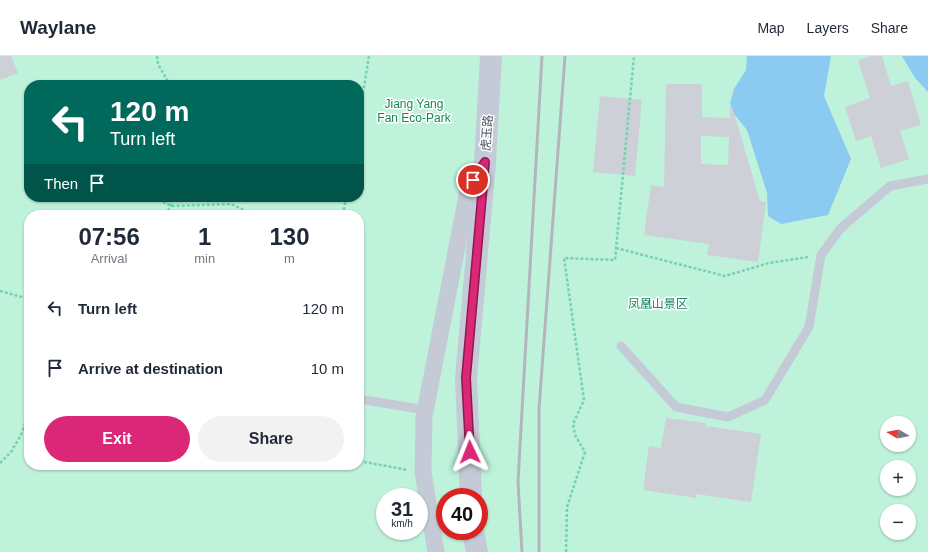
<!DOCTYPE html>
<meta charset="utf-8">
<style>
body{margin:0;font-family:Helvetica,"Noto Sans SC",sans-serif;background:#f2f2f3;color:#1f2937;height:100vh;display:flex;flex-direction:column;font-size:15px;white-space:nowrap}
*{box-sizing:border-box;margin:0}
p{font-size:13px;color:#747a83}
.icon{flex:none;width:22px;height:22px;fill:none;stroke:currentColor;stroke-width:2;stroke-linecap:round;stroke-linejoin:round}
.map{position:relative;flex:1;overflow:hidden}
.drawer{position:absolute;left:24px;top:154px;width:340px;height:260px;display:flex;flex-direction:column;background:#fff;border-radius:16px;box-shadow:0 1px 3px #0004}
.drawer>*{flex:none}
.top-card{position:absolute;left:24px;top:24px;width:340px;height:122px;border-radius:16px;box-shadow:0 1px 3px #0004;background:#00695c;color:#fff;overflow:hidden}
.needle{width:26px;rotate:280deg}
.buttons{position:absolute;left:880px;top:360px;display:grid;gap:8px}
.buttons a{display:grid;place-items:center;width:36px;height:36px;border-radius:50%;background:#fff;box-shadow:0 1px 3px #0004;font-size:20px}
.speed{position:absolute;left:376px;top:432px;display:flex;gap:8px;font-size:20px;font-weight:700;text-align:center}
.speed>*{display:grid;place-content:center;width:52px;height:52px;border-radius:50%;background:#fff;box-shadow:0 1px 3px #0004;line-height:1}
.speed small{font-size:10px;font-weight:400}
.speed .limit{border:6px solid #d22;background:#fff;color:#111}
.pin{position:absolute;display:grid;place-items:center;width:34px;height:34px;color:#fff;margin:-17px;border:2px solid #fff;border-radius:50%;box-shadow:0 1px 4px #0007}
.me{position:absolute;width:44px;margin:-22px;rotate:358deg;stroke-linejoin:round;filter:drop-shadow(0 0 3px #0008)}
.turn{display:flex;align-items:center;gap:14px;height:84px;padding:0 20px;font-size:18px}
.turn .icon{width:52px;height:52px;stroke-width:2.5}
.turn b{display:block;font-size:28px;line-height:34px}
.then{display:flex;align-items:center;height:38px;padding:0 20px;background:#0003;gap:8px;font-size:15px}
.eta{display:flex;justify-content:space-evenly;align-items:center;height:68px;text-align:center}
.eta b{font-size:24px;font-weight:700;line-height:28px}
.button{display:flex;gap:8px;margin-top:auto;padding:8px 20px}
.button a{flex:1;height:46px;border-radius:24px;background:#db2777;color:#fff;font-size:16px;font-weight:700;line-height:46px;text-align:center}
.button a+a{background:#f2f2f3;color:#1f2937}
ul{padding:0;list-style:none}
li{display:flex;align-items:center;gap:12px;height:60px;padding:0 20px}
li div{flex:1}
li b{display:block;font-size:15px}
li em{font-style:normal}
header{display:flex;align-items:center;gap:24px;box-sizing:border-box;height:56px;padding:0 20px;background:#fff;border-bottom:1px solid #e0e1e3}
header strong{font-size:19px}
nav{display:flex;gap:22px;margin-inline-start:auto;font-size:14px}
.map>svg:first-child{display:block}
</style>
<header>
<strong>Waylane</strong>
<nav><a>Map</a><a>Layers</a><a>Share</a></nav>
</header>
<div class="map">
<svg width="928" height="496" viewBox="0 0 928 496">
<rect width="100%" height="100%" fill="#f4f2f2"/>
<path fill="#bff2db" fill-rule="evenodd" d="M0,0h928v496h-928zM29,29h330v112h-330zM29,159h330v250h-330zM887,367h22v22h-22zM887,411h22v22h-22zM385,441h34v34h-34zM445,441h34v34h-34zM887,455h22v22h-22z"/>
<path fill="#8bcbf1" d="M747,0h84l-7,40 27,63 -23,56 -47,9 -13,-8 -1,-23 -20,-63 -13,-16 -4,-11 4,-14 12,-19z
M902,0h26v36l-13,-14z"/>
<path fill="#cdd0d6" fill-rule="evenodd" d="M0,0h11l7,17 -18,7z
M871,0h11l9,30 17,-5 13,44 -21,6 9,28 -28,9 -10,-32 -15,5 -11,-34 25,-9 -12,-38z
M666,28h36v33l28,1v-12h2l28,95 6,1 -8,60 -51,-7 2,-11 -65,-9 7,-50 13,2zM701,80l28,1 -1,28 -27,-1z
M600,40l42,4 -7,76 -42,-4z
M666,362l40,5v3l55,8 -10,68 -55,-8v4l-53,-8 6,-44 12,2z"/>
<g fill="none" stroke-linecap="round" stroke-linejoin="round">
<path stroke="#75d2b3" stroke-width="2.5" stroke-dasharray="3 2" stroke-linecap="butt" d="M157,0l1,8 12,21
M359,62l10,-62
M154,141l17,9 60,-2 24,11
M165,159l6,-9 2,-9
M343,159l3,-18
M616,192l109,28 44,-13 39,-6
M0,235l29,8
M359,405l49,9
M0,407l11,-11 10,-17 8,-23
M566,496l1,-45 18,-55 -10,-17 -2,-11 11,-24 -20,-142 51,2 19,-204"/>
<path stroke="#c5cbd6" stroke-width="9" d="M621,290l55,61 52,10 37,-17 44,-73 12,-72 20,-27 49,-42 38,-7
M359,343l66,11"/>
<path stroke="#c5cbd6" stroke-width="17" d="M436,496l-13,-80 1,-55 44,-227 17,-28"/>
<path stroke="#c5cbd6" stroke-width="22" d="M471,441l-5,-119 19,-216 6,-106
M473,475l4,21"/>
<path stroke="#b3b5bc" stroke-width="3" d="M522,496l-4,-70 24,-426
M539,496v-143l26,-353"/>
</g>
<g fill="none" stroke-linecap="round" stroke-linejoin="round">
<defs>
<path id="route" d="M470,396l-4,-74 19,-216 -12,18"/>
</defs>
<use href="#route" stroke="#8e194d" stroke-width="10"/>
<use href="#route" stroke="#db2777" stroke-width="7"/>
</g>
<g text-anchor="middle" stroke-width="3" stroke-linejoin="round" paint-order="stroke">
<g font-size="12" fill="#138760" stroke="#fff">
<text x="414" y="52">Jiang Yang<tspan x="414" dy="14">Fan Eco-Park</tspan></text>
<text x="658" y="252">凤凰山景区</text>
</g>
<g font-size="12" fill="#485160" stroke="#fff">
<text transform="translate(487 77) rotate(-86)" y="4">虎玉路</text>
</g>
</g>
</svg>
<div class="buttons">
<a><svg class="needle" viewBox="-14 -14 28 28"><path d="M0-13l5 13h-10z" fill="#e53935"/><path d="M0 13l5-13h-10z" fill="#747a83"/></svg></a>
<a>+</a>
<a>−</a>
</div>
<div class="speed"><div>31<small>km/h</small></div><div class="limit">40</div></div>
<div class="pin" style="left:473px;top:124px;background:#d93025"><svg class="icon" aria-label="arrive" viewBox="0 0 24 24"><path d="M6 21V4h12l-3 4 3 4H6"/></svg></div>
<svg class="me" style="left:470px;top:396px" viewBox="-20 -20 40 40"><path d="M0-17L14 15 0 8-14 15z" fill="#db2777" stroke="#fff" stroke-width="4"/></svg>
<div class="top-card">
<div class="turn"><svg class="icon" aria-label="left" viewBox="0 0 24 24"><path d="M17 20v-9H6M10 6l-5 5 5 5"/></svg><div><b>120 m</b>Turn left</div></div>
<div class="then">Then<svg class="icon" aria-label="arrive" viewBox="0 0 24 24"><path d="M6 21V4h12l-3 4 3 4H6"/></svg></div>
</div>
<section class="drawer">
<div class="eta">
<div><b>07:56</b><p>Arrival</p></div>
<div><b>1</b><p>min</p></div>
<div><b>130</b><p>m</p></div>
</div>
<ul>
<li><svg class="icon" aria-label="left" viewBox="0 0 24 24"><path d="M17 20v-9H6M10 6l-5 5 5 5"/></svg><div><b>Turn left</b></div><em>120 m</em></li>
<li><svg class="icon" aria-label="arrive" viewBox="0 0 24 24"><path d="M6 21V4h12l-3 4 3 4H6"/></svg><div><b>Arrive at destination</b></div><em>10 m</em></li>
</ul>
<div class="button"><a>Exit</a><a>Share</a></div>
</section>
</div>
